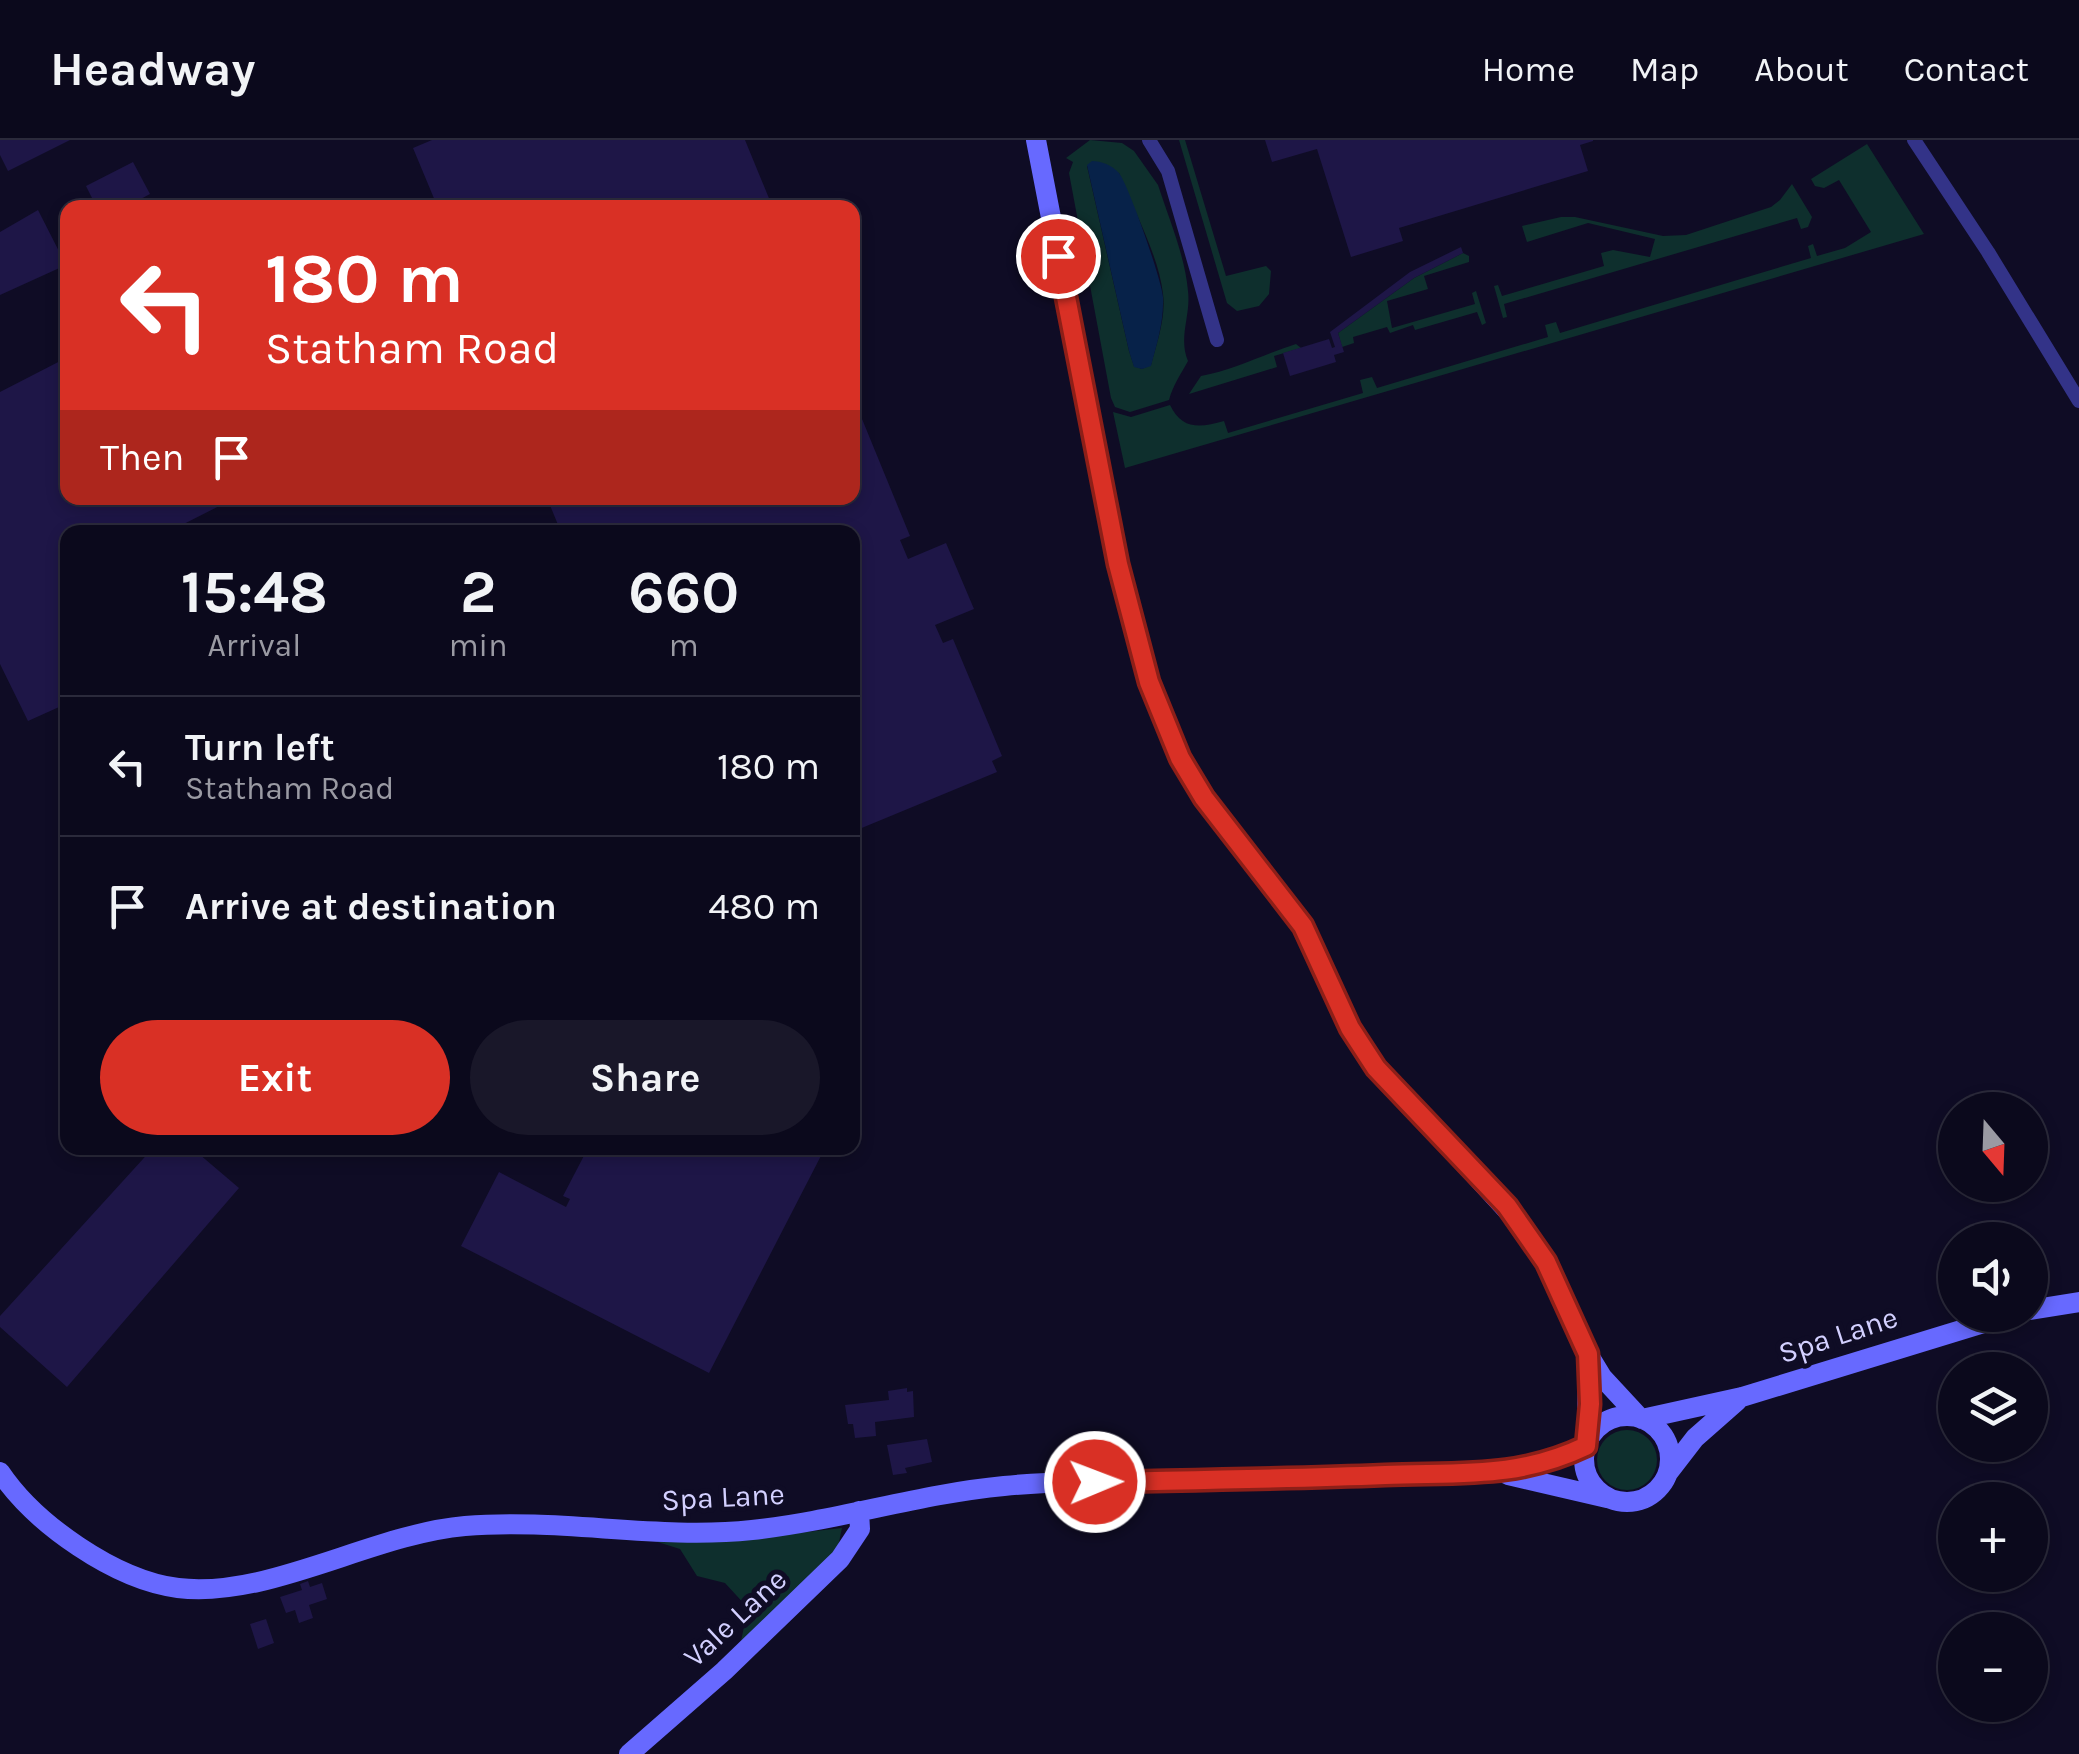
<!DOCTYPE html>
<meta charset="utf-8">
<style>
body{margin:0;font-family:Karla,sans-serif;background:#191729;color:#f1f3f6;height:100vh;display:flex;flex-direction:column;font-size:38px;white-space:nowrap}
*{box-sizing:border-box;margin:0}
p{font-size:32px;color:#9a9aa3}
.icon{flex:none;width:55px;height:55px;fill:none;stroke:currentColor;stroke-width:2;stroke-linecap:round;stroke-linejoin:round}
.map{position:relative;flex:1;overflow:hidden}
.drawer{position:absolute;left:60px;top:385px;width:800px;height:630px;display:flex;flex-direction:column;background:#0b091c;border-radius:20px;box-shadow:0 5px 15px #0003,0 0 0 2px #2b2a3b}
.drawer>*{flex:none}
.banner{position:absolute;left:60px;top:60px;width:800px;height:305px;border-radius:20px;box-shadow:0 5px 15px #0003,0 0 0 2px #2b2a3b;background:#d93025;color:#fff;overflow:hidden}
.needle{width:65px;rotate:161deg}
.fabs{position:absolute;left:1938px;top:952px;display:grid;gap:20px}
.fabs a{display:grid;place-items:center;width:110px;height:110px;border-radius:50%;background:#0b091c;box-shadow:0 5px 15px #0003,0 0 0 2px #2b2a3b;font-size:50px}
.pin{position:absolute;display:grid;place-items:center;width:85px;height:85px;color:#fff;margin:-42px;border:5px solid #fff;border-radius:50%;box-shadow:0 2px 10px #0007}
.me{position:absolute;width:110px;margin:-55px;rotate:89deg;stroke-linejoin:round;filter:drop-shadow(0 0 8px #0008)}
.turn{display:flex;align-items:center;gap:35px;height:210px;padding:0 40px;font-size:45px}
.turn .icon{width:130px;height:130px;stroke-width:2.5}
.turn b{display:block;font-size:70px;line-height:85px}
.then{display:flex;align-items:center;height:95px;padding:0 40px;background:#0003;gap:20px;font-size:38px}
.eta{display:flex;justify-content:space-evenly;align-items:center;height:170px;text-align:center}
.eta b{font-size:60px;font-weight:700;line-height:70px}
.cta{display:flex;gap:20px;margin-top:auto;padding:20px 40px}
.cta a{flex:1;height:115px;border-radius:60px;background:#d93025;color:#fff;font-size:40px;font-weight:700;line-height:115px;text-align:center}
.cta a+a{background:#191729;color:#f1f3f6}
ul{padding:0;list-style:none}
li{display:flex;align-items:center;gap:30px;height:140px;padding:0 40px;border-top:2px solid #2b2a3b}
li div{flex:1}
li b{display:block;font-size:38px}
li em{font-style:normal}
header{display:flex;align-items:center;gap:60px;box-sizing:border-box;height:140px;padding:0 50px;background:#0b091c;border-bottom:2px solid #2b2a3b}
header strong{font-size:48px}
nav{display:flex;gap:55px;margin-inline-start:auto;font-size:35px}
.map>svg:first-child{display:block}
</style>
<header>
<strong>Headway</strong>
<nav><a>Home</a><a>Map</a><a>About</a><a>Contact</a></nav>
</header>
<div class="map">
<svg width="2079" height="1614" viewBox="0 0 2079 1614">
<rect width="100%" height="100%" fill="#0f0c25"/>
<path fill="#0e2f2d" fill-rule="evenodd" d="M1090,0l32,3 12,8 24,34c11,34 27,71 30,106 3,25 -10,46 0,70 -7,13 -15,24 -19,39l-39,12 -15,-5 -4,-9 -42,-225 4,-11 -7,-4zM1087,26l32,7c14,36 40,83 44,121 3,24 -6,48 -12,71l-9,4 -8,-3 -5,-15z
M1179,0h6l41,136 40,-10 5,5 -2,23 -10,12 -22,5 -10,-8z
M1867,4l57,90 -799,234 -12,-56 18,5 39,-12c12,25 30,23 54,16l4,12 135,-40 -3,-13 12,-3 5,11 171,-51 -3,-12 11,-3 4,11 251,-75 -3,-12 5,-2 4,12 28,-8 26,-16 -32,-52 -15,8 -9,-2 -4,-7z
M1792,44l20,33 -4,10 -7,2 -4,-11 -293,86 3,13 -4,1 -9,-32 4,-1 4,11 102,-30 -3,-13 12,-3 37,7 5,-18 -67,-16 -61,19 -5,-16 39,-9h14l88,19 23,-1 85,-28 9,-7z
M1463,113l6,3v6l-45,14 4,13 -41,12 5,27 83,-24 -3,-11 4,-2 10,32 -4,2 -5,-13 -62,18 -2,-5 -23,8 -3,-6 -34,10 1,6 -12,4 -4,-14 76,-55z
M1296,204l5,4 -27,8 3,11 -88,27 12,-18c33,-6 63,-22 95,-32z
M1597 1320a30 30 0 1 1 60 0a30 30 0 1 1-60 0Z
M842,1388l-6,28 -95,85 7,-33 -23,-25 -28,-7 -17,-27 -32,-10 141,-5z"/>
<path fill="#072249" d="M1092,21c9,0 20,4 27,12 10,13 43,108 44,124 1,24 -6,46 -12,69l-9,3 -8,-2 -5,-16 -42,-186z"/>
<path fill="#1e1647" d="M0,0h70l-62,31 -8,-16z
M432,0h313l28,68h-335l-25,-60z
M1265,0h328v1l-13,4 8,26 -189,57 4,13 -52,16 -34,-108 -45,13z
M133,22l17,32 -26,14h-27l-11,-22z
M38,70l28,55 -66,30v-63z
M1461,107l2,6 -49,25 -76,55 6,19 -10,3 2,7 -46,14 -7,-23 46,-14 3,9 3,-1 -5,-15 80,-60z
M68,217v141h167l-67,34h-100v171l-40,18 -28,-57v-272z
M853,257l57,139 -10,4 8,19 38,-16 28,66 -39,16 8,18 10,-4 49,117 -10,5 5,11 -145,60v-300h-291l-14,-34h305z
M153,1008h39l47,40 -172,199 -67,-60v-11z
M588,1008h237l-116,225 -248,-127 38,-74 67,35 4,-8 -7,-3z
M907,1248v4l6,-1 1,26 -39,5 1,14 -21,2 -2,-14h-5l-3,-19 44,-5 -1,-9z
M927,1299l5,23 -27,6 2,5 -14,2 -6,-30z
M308,1441l2,6 12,-4 5,16 -18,6 4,13 -14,5 -4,-13 -9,3 -6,-16 22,-7 -2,-6z
M266,1479l8,24 -16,6 -8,-25z"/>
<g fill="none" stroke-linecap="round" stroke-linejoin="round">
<path stroke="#338" stroke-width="14" d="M1149,0l19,31 49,169
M1914,0l74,112 91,149"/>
<path stroke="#6769ff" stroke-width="20" d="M1036,0l82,424 31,117 31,77 24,40 99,128 47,102 26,39 151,165 35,61 26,61 14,23 38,41
M2030,1170l49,-8
M1584 1319a43 43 0 1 1 86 0a43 43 0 1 1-86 0Z
M1642,1279l100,-22 268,-82
M1587,1302l1,-86
M0,1332c35,52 115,108 178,116 90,11 194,-54 287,-62 95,-8 192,14 287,4 85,-9 167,-36 252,-44 70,-7 140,-4 210,-5 93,-1 186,-7 279,-9l43,-5 50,-20
M1668,1333l27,-35 42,-37
M1508,1335l99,23
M629,1614l95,-83 116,-112 20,-30 -1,-18"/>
</g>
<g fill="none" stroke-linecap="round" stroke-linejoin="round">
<defs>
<path id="route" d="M1058,116l60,308 31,118 31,76 24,40 99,128 47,102 26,40 131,138 39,56 42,92 2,50 -4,42c-69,33 -127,26 -201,29 -97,4 -193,5 -290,7"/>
</defs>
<use href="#route" stroke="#8d1f18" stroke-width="25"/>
<use href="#route" stroke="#d93025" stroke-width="18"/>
</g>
<g text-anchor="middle" stroke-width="10" stroke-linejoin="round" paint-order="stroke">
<g font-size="30" fill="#d3d0ff" stroke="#0f0c25">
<text transform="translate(1838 1195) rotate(-18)" y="10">Spa Lane</text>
<text transform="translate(723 1357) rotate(-3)" y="10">Spa Lane</text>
<text transform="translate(735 1478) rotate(-43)" y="10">Vale Lane</text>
</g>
</g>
</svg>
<div class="fabs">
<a><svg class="needle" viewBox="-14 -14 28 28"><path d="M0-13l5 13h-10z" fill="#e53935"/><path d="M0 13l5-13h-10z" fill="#9a9aa3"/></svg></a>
<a><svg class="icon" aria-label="sound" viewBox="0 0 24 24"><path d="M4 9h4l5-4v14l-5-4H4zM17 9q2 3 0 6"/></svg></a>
<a><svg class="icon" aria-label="layers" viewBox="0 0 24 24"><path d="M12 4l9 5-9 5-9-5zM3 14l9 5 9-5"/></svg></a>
<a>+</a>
<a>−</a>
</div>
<div class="pin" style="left:1058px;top:116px;background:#d93025"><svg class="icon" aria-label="arrive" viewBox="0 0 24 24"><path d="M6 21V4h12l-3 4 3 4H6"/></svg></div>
<svg class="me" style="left:1095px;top:1342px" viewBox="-20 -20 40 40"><circle r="17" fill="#d93025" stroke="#fff" stroke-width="3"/><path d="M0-11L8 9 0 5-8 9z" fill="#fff"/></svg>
<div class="banner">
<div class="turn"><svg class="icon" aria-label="left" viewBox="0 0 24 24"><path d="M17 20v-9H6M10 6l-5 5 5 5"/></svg><div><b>180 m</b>Statham Road</div></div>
<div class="then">Then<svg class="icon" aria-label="arrive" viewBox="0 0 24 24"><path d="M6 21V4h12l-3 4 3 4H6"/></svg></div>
</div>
<section class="drawer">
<div class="eta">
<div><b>15:48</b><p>Arrival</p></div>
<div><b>2</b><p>min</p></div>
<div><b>660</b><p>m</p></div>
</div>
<ul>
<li><svg class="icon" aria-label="left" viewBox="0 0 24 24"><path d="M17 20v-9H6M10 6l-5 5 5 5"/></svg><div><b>Turn left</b><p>Statham Road</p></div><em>180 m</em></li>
<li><svg class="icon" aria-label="arrive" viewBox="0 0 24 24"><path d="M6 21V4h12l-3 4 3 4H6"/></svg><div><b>Arrive at destination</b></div><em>480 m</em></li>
</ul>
<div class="cta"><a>Exit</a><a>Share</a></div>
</section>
</div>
